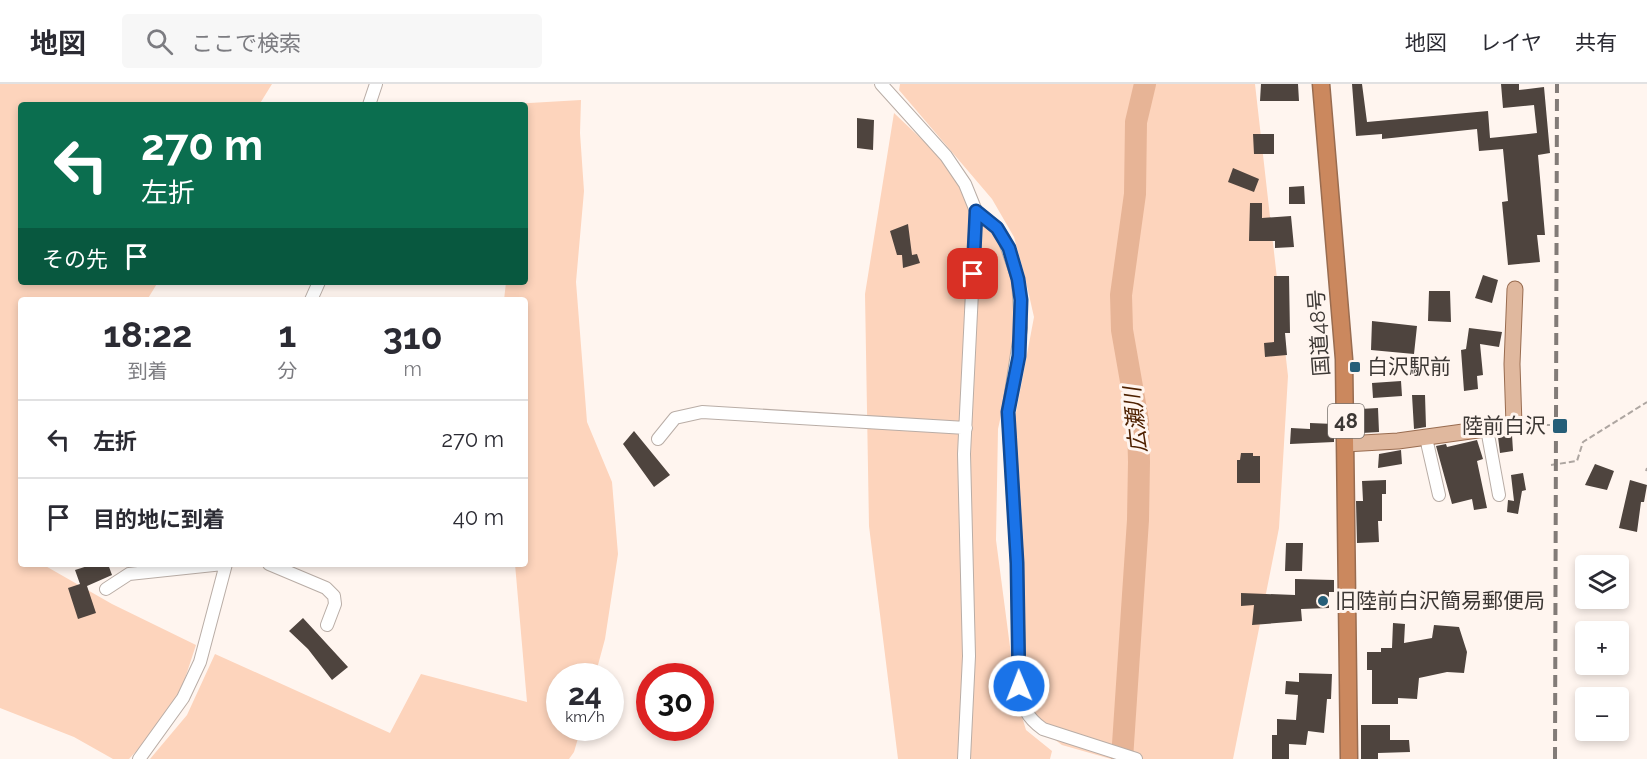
<!DOCTYPE html>
<html lang="ja">
<meta charset="utf-8">
<style>
body{margin:0;font-family:Raleway,"Noto Sans JP",sans-serif;background:#f7f7f7;color:#2b2b33;height:100vh;display:flex;flex-direction:column;font-size:22px;white-space:nowrap}
*{box-sizing:border-box;margin:0}
p{font-size:20px;color:#7c7c81}
.icon{flex:none;width:33px;height:33px;fill:none;stroke:currentColor;stroke-width:2;stroke-linecap:round;stroke-linejoin:round}
.map{position:relative;flex:1;overflow:hidden}
.details{position:absolute;left:18px;top:213px;width:510px;height:270px;display:flex;flex-direction:column;background:#fff;border-radius:6px;box-shadow:0 3px 9px #0003}
.details>*{flex:none}
.hud{position:absolute;left:18px;top:18px;width:510px;height:183px;border-radius:6px;box-shadow:0 3px 9px #0003;background:#0b6e4f;color:#fff;overflow:hidden}
.fabs{position:absolute;left:1575px;top:471px;display:grid;gap:12px}
.fabs a{display:grid;place-items:center;width:54px;height:54px;border-radius:6px;background:#fff;box-shadow:0 3px 9px #0003;font-size:30px}
.speed{position:absolute;left:546px;top:579px;display:flex;gap:12px;font-size:30px;font-weight:700;text-align:center}
.speed>*{display:grid;place-content:center;width:78px;height:78px;border-radius:50%;background:#fff;box-shadow:0 3px 9px #0003;line-height:1}
.speed small{font-size:15px;font-weight:400}
.speed .limit{border:9px solid #d22;background:#fff;color:#111}
.pin{position:absolute;display:grid;place-items:center;width:51px;height:51px;color:#fff;margin:-26px;border-radius:12px;box-shadow:0 3px 9px #0006}
.me{position:absolute;width:66px;margin:-33px;rotate:359deg;stroke-linejoin:round;filter:drop-shadow(0 0 4px #0008)}
.turn{display:flex;align-items:center;gap:21px;height:126px;padding:0 24px;font-size:27px}
.turn .icon{width:78px;height:78px;stroke-width:2.5}
.turn b{display:block;font-size:42px;line-height:51px}
.then{display:flex;align-items:center;height:57px;padding:0 24px;background:#0003;gap:12px;font-size:22px}
.eta{display:flex;justify-content:space-evenly;align-items:center;height:102px;text-align:center}
.eta b{font-size:36px;font-weight:700;line-height:42px}
ul{padding:0;list-style:none}
li{display:flex;align-items:center;gap:18px;height:78px;padding:0 24px;border-top:2px solid #e1e1e2}
li div{flex:1}
li b{display:block;font-size:22px}
li em{font-style:normal}
header{display:flex;align-items:center;gap:36px;box-sizing:border-box;height:84px;padding:0 30px;background:#fff;border-bottom:2px solid #e1e1e2}
header strong{font-size:28px}
nav{display:flex;gap:33px;margin-inline-start:auto;font-size:21px}
.search{width:420px;height:54px;background:#f7f7f7;display:flex;align-items:center;gap:15px;box-sizing:border-box;padding:0 21px;border-radius:6px;color:#7c7c81;font-size:22px}
.map>svg:first-child{display:block}
</style>
<header>
<strong>地図</strong>
<div class="search"><svg class="icon" aria-label="search" viewBox="0 0 24 24"><circle cx="10" cy="10" r="6"/><path d="M15 15l6 6"/></svg>ここで検索</div>
<nav><a>地図</a><a>レイヤ</a><a>共有</a></nav>
</header>
<div class="map">
<svg width="1647" height="675" viewBox="0 0 1647 675">
<rect width="100%" height="100%" fill="#fff5ef"/>
<path fill="#fdd4bc" d="M0,0h272l-13,21h-238v177h137l-11,18h-126v264h21l70,40 84,41 -21,64 -46,50h-16l-39,-22 -74,-29z
M900,0h355l33,292 -9,152 -46,231h-122l-49,-14 -20,-15 -9,-24 -13,-88 -9,-157 4,-43 19,-101 -10,-44 -10,-36 -22,-38 -93,-109z
M581,16l-1,33 4,58 -8,91 11,140 25,60 6,72 -13,85 -10,37h-35v52h21l-7,24 -5,7h-419l37,-44 28,-61 175,79 31,-59 106,28 -12,-138h10v-264h-21l2,-18h19v-177h-31z
M894,29l38,36 54,63 25,50 7,76 -20,91 -2,111 21,160 9,30 26,21 -2,8h-152l-29,-233 -4,-232z"/>
<g fill="none" stroke-linecap="round" stroke-linejoin="round">
<path stroke="#e7b496" stroke-width="22" d="M1122,675l16,-239 1,-58 -1,-41 -16,-91 -1,-35 14,-101 1,-72 9,-38"/>
</g>
<path fill="#4e443e" d="M1261,0h37l1,17h-39z
M1352,0h10l5,38 121,-11 2,27 47,-5 -3,-28 -31,3 -2,-24h18v6l25,-3 6,66 -12,2 7,80h-8l3,27 -32,3 -6,-63 6,-1 -5,-52 -24,2 -2,-22 -95,10v-5l-26,2z
M857,34l17,2 -1,30 -16,-2z
M1253,50h21v20h-20z
M1233,84l26,11 -5,13 -26,-10z
M1304,102l1,18h-16v-17z
M1250,119h12v15l29,-2 3,31 -19,1v-7h-26z
M908,140l4,31 5,-1 3,9 -17,5 -1,-13h-5l-7,-24z
M1483,191l15,5 -6,23 -17,-5z
M1274,192h15l1,57h-5l2,22 -22,2 -1,-14 10,-1z
M1429,207h21l1,31 -23,-1z
M1372,237l45,5 -3,28 -43,-4z
M1469,244l33,4 -3,15 -19,-3 3,31 -6,1 1,13 -14,2 -3,-41 5,-1z
M1401,297l1,15 -29,2 -1,-15z
M1412,311h13l1,32 -12,2z
M1378,324l1,24 -17,1 -2,-24z
M1310,339l24,1v18l-44,2 1,-16 19,1z
M634,347l36,44 -16,12 -31,-43z
M1512,351l1,16 -13,2 -2,-16z
M1477,356l6,19 -6,2 10,47 -13,2 -2,-11 -20,5 -16,-58 10,-2 1,3z
M1401,366l1,14 -24,4 1,-14z
M1241,369h12v3h7v27h-23v-23h3z
M1595,380l19,7 -7,19 -22,-5z
M1523,389l3,17 -4,1 -4,23 -11,-2 1,-12 6,1 -3,-26z
M1386,396v14h-4v27h-4l1,21 -22,1 -1,-42h7l-1,-20z
M1630,396l17,5 -3,17h-3l-4,30 -18,-4z
M1286,459h17l-1,28h-17z
M94,480h14l4,11 -25,11 9,27 -18,6 -10,-31 12,-4 -5,-14z
M1295,495l39,1v12h-5v16l-28,1 1,12 -50,4 2,-20 -13,1v-13l54,2z
M303,534l45,49 -16,13 -24,-31 -19,-18z
M1393,539l12,1 -1,19 28,-5 2,-13 25,2 8,25 -3,21 -17,-1 -28,6 -2,21 -19,-1v6h-26v-34h-5v-18h14v-4h11z
M1299,589l33,1 -1,25h-4l-3,34 -16,-2 -2,14 -17,-1v15h-17v-24h5v-16l19,1 2,-25 -13,-1 1,-13 13,1z
M1361,641h29v15h19l1,12 -32,1v6h-17z"/>
<g fill="none" stroke-linecap="round" stroke-linejoin="round">
<defs>
<path id="minor" d="M881,0l65,72 19,28 11,27 21,17 7,11 14,40 3,49 -13,84 9,151 2,123c3,20 7,31 24,43l93,30
M369,21l7,-21
M311,216l8,-18
M1487,345l12,66
M1426,354l13,57
M658,355l17,-21 27,-6 264,16
M269,480l57,24 8,8 1,8 -8,21
M106,505l23,-15 94,-10
M139,675l44,-61 17,-36 26,-98
M964,675l5,-103 -5,-202 12,-243"/>
<path id="major" d="M1345,360l53,-3 116,-16 -2,-61 3,-75"/>
<path id="highway" d="M1321,0l23,275 5,400"/>
</defs>
<use href="#minor" stroke="#b9ada6" stroke-width="14"/>
<use href="#major" stroke="#996c50" stroke-width="17"/>
<use href="#highway" stroke="#996c50" stroke-width="19"/>
<path stroke="#aea6a1" stroke-width="2" stroke-dasharray="6 3" stroke-linecap="butt" d="M1528,341l9,-1
M1544,341h6
M1551,381l26,-4 6,-19 64,-40
M1646,387l1,-3"/>
<use href="#minor" stroke="#fff" stroke-width="12"/>
<use href="#major" stroke="#e0b89e" stroke-width="15"/>
<use href="#highway" stroke="#cb885e" stroke-width="16"/>
<path stroke="#827b77" stroke-width="4" stroke-dasharray="12 6" stroke-linecap="butt" d="M1555,675l2,-675"/>
</g>
<g fill="none" stroke-linecap="round" stroke-linejoin="round">
<defs>
<path id="route" d="M973,190l3,-63 21,17 12,20 9,31 3,21 -2,56 -11,56 9,151 2,123"/>
</defs>
<use href="#route" stroke="#114b97" stroke-width="15"/>
<use href="#route" stroke="#1a73e8" stroke-width="10"/>
</g>
<g fill="#265e78" stroke="#fff5ef" stroke-width="2">
<rect x="1349" y="277" width="12" height="12" rx="3"/>
<rect x="1552" y="334" width="16" height="16" rx="3"/>
<circle cx="1323" cy="517" r="6"/>
</g>
<g text-anchor="middle" stroke-width="6" stroke-linejoin="round" paint-order="stroke">
<rect fill="#fff5ef" stroke="#77716d" stroke-width="1.5" x="1328" y="320" width="36" height="34" rx="4.5"/>
<g font-size="20" font-weight="bold" fill="#3d3835">
<text x="1346" y="344">48</text>
</g>
<g font-size="21" fill="#3d3835" stroke="#fff5ef">
<text transform="translate(1319 249) rotate(-94)" y="7">国道48号</text>
</g>
<g font-size="21" fill="#3d3835" stroke="#fff5ef" text-anchor="start">
<text x="1367" y="290">白沢駅前</text>
<text x="1546" y="349" text-anchor="end">陸前白沢</text>
<text x="1335" y="524">旧陸前白沢簡易郵便局</text>
</g>
<g font-size="22" font-style="italic" fill="#4e2100" stroke="#fff5ef">
<text transform="translate(1135 336) rotate(-96)" y="8">広瀬川</text>
</g>
</g>
</svg>
<div class="fabs">
<a><svg class="icon" aria-label="layers" viewBox="0 0 24 24"><path d="M12 4l9 5-9 5-9-5zM3 14l9 5 9-5"/></svg></a>
<a>+</a>
<a>−</a>
</div>
<div class="speed"><div>24<small>km/h</small></div><div class="limit">30</div></div>
<div class="pin" style="left:973px;top:190px;background:#d93025"><svg class="icon" aria-label="arrive" viewBox="0 0 24 24"><path d="M6 21V4h12l-3 4 3 4H6"/></svg></div>
<svg class="me" style="left:1019px;top:602px" viewBox="-20 -20 40 40"><circle r="17" fill="#1a73e8" stroke="#fff" stroke-width="3"/><path d="M0-11L8 9 0 5-8 9z" fill="#fff"/></svg>
<div class="hud">
<div class="turn"><svg class="icon" aria-label="left" viewBox="0 0 24 24"><path d="M17 20v-9H6M10 6l-5 5 5 5"/></svg><div><b>270 m</b>左折</div></div>
<div class="then">その先<svg class="icon" aria-label="arrive" viewBox="0 0 24 24"><path d="M6 21V4h12l-3 4 3 4H6"/></svg></div>
</div>
<section class="details">
<div class="eta">
<div><b>18:22</b><p>到着</p></div>
<div><b>1</b><p>分</p></div>
<div><b>310</b><p>m</p></div>
</div>
<ul>
<li><svg class="icon" aria-label="left" viewBox="0 0 24 24"><path d="M17 20v-9H6M10 6l-5 5 5 5"/></svg><div><b>左折</b></div><em>270 m</em></li>
<li><svg class="icon" aria-label="arrive" viewBox="0 0 24 24"><path d="M6 21V4h12l-3 4 3 4H6"/></svg><div><b>目的地に到着</b></div><em>40 m</em></li>
</ul>
</section>
</div>
